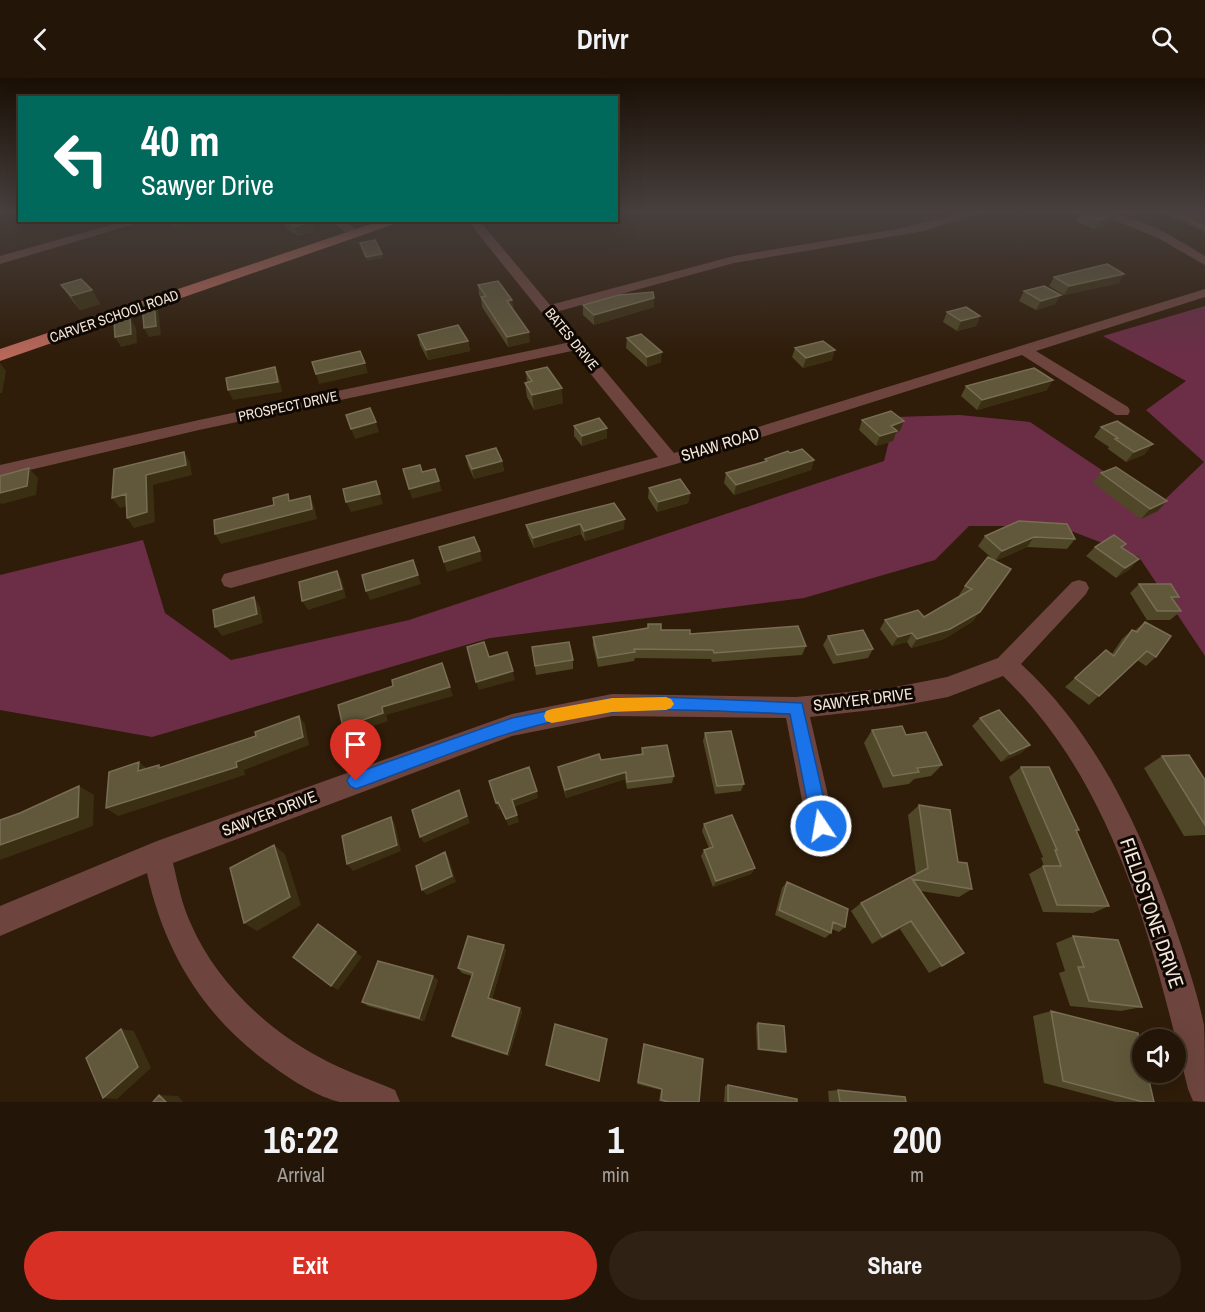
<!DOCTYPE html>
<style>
body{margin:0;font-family:"Archivo Narrow",sans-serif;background:#2f2215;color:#f1f3f6;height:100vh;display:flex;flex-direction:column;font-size:22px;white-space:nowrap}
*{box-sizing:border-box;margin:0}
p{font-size:20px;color:#a39f9b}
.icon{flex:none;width:33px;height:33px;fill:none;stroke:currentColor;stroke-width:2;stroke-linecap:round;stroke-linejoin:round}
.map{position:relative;height:1024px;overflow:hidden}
.drawer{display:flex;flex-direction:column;background:#231507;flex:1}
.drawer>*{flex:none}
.guide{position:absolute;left:18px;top:18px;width:600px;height:126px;border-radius:0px;box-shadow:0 6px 24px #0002,0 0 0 2px #403428;background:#00695c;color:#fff;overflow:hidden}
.buttons{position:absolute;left:1132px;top:951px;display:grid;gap:12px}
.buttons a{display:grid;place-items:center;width:54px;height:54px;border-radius:50%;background:#231507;box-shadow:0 6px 24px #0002,0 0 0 2px #403428;font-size:30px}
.pin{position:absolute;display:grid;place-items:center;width:51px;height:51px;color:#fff;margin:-62px -26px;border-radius:50% 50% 50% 0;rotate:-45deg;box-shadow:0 0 6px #0007}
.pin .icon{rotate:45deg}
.me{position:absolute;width:66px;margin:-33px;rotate:348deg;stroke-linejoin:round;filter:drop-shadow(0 0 4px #0008)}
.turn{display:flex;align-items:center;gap:21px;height:126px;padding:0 24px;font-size:27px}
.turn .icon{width:78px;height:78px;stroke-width:2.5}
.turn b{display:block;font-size:42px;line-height:51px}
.eta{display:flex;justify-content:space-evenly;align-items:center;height:102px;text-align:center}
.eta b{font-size:36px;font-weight:800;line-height:42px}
.action{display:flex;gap:12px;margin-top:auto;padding:12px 24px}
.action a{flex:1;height:69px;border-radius:36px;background:#d93025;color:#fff;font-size:24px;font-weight:800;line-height:69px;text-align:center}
.action a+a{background:#2f2215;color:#f1f3f6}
header{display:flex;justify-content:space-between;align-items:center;height:78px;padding:0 24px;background:#231507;font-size:27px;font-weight:800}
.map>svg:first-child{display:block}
</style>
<header><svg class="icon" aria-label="back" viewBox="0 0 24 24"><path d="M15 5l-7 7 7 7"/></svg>Drivr<svg class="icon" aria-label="search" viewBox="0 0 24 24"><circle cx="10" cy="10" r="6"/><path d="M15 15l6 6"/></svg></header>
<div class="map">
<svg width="1205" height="1024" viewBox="0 0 1205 1024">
<rect width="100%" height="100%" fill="#2f1c09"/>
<path fill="#6c2e47" d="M1161,134h44v22l-5,-4z
M1205,228v350l-66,-99 -81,-31h-89l-34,34 -131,38 -314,40 -338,99 -152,-27v-135l143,-35 22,73 66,47 178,-40 475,-159 11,-44 65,-2 70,7 127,85 47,-45 -58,-52 40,-29 -83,-45z"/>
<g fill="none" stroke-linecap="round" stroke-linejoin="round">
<path stroke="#507617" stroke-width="3" d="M1173,134l32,16"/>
<path fill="#6d453e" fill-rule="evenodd" d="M965,134h18l-59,19 -190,32 -178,49 118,141 531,-164v8l-169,54 92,56 2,4 -2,4h-12l-94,-60 -346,109 -445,124 -7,-2 -3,-6 3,-6 434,-117 -86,-106 -373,79 -199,47v-12l199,-45 367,-77 -99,-123h12l71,85 184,-49 163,-27z
M1095,134c40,0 77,24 110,44v9l-47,-27z
M128,142h20l-148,44v-8z
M330,142h13l20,15 -10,3z
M1079,502l7,2 3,6 -3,6 -65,70c76,70 119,164 153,260 11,33 23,67 30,101 1,23 1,53 1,77l-12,-1 -5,-12c-36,-147 -72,-304 -185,-413l-55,21 -58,11 -80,9 25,109 -4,10 -10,4 -10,-4 -4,-10 -21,-108 -174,-2 -100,20 -339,127c5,21 9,42 18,61 24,56 75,105 128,133 25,14 51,22 76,33l5,12c-18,0 -42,0 -60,0 -22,-5 -47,-21 -65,-34 -69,-48 -110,-113 -128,-195l-147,63v-30l157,-65 355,-127 100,-20 184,3 94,-9 57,-11 51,-19 74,-76z"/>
<path fill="#b9675a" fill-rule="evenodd" d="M383,142h23l-406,141v-12z"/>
</g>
<path fill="#4f4727" d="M1082,134h56l-8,4 -12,-3 -5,9 -19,7 -18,-8 4,-8z
M167,142h34l-25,8z
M283,142h26l2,2 3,9 -16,5 -13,-9z
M1054,199l65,6 -55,12 -15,-9z
M61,207l31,5 8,14 -20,6 -9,-11z
M478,207l34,15 1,9 17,33 -22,5 -26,-40 -1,-10 -2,-2z
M1024,213l31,13 -19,6 -17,-9z
M654,220v9l-60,18 -11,-10v-10z
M947,234l33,4 -4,10 -19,5 -14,-9z
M418,257l50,6 2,10 -42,9 -8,-15z
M627,260l34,24 -14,5 -21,-19z
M795,270l37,12 -29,8 -11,-11z
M526,294l37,31 -29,7 -7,-13 -2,-14 2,-1z
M966,308l81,4 -70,20 -16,-14z
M862,342l38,11 -4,2 -3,8 -17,5 -17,-16z
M574,348l33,12 -25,8 -8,-10z
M1101,349l44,27 -19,8 -18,-13 1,-2 -15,-10z
M790,375l24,7 -3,10 -77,25 -10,-12 2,-10 38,-11 1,-3z
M466,378l36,5 2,10 -30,8 -6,-13z
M1101,395l57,38 -17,8 -48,-36z
M649,410l41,5 -2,10 -31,9 -9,-14z
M614,425l10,26 -39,12 -4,-7 -47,14 -6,-13 -2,-10z
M1067,446l8,15 -8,10 -40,-2 -32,14 -17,-15 7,-10z
M1095,469l27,1 8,21 -14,9 -30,-22z
M1011,491l-38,52 -29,18 -33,9 -4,-6 -15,4 -12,-17 5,-9 39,-3 36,-21 -1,-1 6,-9z
M1139,506l40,13 -5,4 7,10 -11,9h-23l-17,-27z
M1145,544l11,35 -10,9 -9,-6 -48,45 -24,-18 10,-9 37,-24 10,-15 10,-9 2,1z
M648,546l13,6 145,16 -4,9 -90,7 -1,-3 -76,-1 -1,3 -36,6 -5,-21v-9l55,-9z
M828,558l45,13 -5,9 -35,6 -10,-19z
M532,569l41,13v9l-37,6z
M980,640l50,27 -9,8 -20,9 -29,-36z
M872,652l34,5 36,30 -11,11 -17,3 -5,5 -26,4 -19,-45z
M705,655l39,51 -3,7 -26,3 -12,-53z
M642,670l32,28 -2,7 -45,6 -2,-10 -59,19 -7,-24 -1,-7 83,-12z
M1162,678l43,24v55l-21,1 -40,-68z
M1021,689l58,63 -2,1 32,75 -16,7 -50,-1 -14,-38 14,-8h1l-3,-8 2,-1 -34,-80z
M919,727l39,57 14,27 -13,8 -38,-6 21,75 -13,7 -29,-44 -28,15 -21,-33 10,-8 55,-29 -8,-59z
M704,746l51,44 -4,6 -38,13 -12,-31 3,-6 5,-2 -7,-17z
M787,804l58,45 -6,5 -7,-3 -1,4 -6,5 -50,-23 7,-27z
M1073,858l69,71 -21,4 -51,-5 -11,-33 6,-2 -9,-28z
M506,872l-14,49 28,9 2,4 -13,44 -53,-17 -4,-3 20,-60 -10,-3 -4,-5z
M438,902l-14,41 -56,-15 -6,-4z
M1051,933l103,91h-38l-72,-19 -11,-67z
M758,945l28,29 -3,1 -26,-3 -1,-25z
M607,964l-8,40 -51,-16 -2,-1z
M644,966l55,58h-35l-5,-1 2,-11 -24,-6z
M728,1007l69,17h-73l1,-16z
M838,1012l68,12h-77l-1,-11z"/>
<path fill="#3b2f13" d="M1132,134h6l-8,4z
M1118,135l-5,9 -19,7 5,-9z
M172,142h29l-25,8z
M311,144l3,9 -16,5 -4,-9z
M382,176l1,4 -16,3 -1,-4z
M1124,196l-5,9 -55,12 5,-9z
M92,212l8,14 -20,6 -9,-14z
M1061,217l-6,9 -19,6 5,-9z
M654,220v9l-60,18v-10z
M154,222l4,8 3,27 -12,2 -5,-9z
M512,222l1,9 -6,-8z
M980,238l-4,10 -19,5 4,-10z
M130,240l6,10 1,15 -16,4 -6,-10z
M529,254l1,10 -22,5 -1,-10z
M468,263l2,10 -42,9 -2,-10z
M835,272l-3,10 -29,8 3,-10z
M662,274l-1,10 -14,5v-10z
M0,285l6,8 -4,22h-2z
M365,285l3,10 -49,11 -3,-10z
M275,289l4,10 3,15 -49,8 -5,-10z
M1053,302l-6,10 -70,20 5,-10z
M562,310l1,15 -29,7 -2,-15z
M904,343l-4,10 -4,2 -3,8 -17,5 4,-10 11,-10z
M376,344l3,10 -24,7 -4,-10z
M607,350v10l-25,8v-10z
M1153,366l-8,10 -19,8 8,-10z
M184,374l6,10 2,13 -39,10 2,37 -21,6 -7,-10 19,-43z
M814,382l-3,10 -77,25 2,-10z
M502,383l2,10 -30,8 -2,-10z
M29,390l9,10 -2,17 -34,9 -2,-1v-10z
M376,403l7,23 -32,8 -5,-10z
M439,403l3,10 -30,8 -3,-10z
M690,415l-2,10 -31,9 1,-10z
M126,416l8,10 -14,4 -8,-10z
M310,418l4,10 3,13 -96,25 -6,-10z
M1167,423l-9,10 -17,8 9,-10z
M625,441l-1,10 -39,12 -1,-10z
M580,446l1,10 -47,14 -1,-10z
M1034,459l-7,10 -32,14 7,-10z
M480,473l2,10 -35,11 -3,-10z
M1139,481l-9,10 -14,9 9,-10z
M337,493l5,9 4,18 -38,12 -6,-9z
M418,497l3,9 -51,16 -4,-9z
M254,519l6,10 3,16 -41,13 -7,-9z
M980,534l-7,9 -29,18 -33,9 6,-9z
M912,555l-5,9 -15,4 6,-9z
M442,585l11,33 -67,19 2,6 -40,14 -5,-8 39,-20z
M513,593l2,9 -36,10 -3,-8z
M299,638l6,8 4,21 -65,25 1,5 -127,41 -12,-8 130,-46z
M1030,667l-9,8 -20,9 9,-8z
M139,684l10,8 -11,1z
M626,694l-1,7 -59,19 -1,-8z
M79,708l15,9 -1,31 -93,34v-15z
M459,712l11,33 -46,20 -4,-6z
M537,713l1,7 -24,9 -2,-7z
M498,724l2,7 -2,1 -2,-7z
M517,737l2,7 -11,4 -2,-7z
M391,739l4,7 6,27 -48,20 -6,-7z
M274,767l11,9 16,51 -44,26 -13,-8z
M445,774l4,7 7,23 -29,13 -5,-5z
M755,790l-4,6 -38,13 3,-6z
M911,843l-11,8 -28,15 10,-7z
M318,846l44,33 -24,33 -7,-4z
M504,867l2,5 -15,52 -3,-4z
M433,898l5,4 -14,41 -5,-3z
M520,930l2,4 -13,44 -2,-2z
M121,951l13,2 17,37 -34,31 -14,-1z
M159,1017l19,1 5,6h-17z"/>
<path fill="#61583b" stroke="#786e54" stroke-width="1.5" d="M1082,134h34l2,1 -19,7 -19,-7z
M286,142h23l2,2 -17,5z
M375,162l7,14 -16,3 -6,-14z
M1107,186l17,10 -55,12 -15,-9z
M81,201l11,11 -21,6 -10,-11z
M498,203l14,19 -5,1 22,31 -22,5 -26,-40 5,-1 -8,-11z
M1044,208l17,9 -20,6 -17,-10z
M653,214l1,6 -60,17 -11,-10 36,-10z
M154,222l2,26 -12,2 -2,-24z
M966,229l14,9 -19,5 -14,-9z
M130,240l1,16 -16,3 -1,-15z
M458,247l10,16 -42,9 -8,-15z
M641,256l21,18 -15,5 -20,-19z
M823,263l12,9 -29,8 -11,-10z
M360,273l5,12 -49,11 -4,-12z
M275,289l3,15 -50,8 -2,-12z
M547,289l15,21 -30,7 -7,-12 7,-2 -6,-9z
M1034,290l19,12 -71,20 -16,-14z
M370,330l6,14 -25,7 -5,-14z
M891,333l13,10 -13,5 6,5 -17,5 -18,-16z
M599,340l8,10 -25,8 -8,-10z
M1117,343l36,23 -19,8 -19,-13 3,-1 -17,-11z
M496,370l6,13 -30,8 -6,-13z
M802,371l12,11 -78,25 -10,-12 41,-12 -2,-2 23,-8 2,2z
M184,374l2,13 -40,10 1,37 -20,6 -1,-24 -14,4 2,-29z
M420,387l2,7 13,-3 4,12 -30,8 -6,-20z
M1116,389l51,34 -17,8 -49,-36z
M29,390l-2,18 -27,7v-17z
M680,401l10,14 -32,9 -9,-14z
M376,403l4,13 -34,8 -3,-13z
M288,416l1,7 21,-5 2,13 -97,25 -1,-14 60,-15 -1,-7z
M614,425l11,16 -41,12 -4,-7 -47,14 -7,-13z
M1019,443l48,3 8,15 -41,-2 -32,14 -17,-15z
M1114,457l12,9 -5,3 18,12 -14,9 -30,-21z
M474,459l6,14 -36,11 -5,-15z
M988,479l23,12 -31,43 -30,17 -33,10 -5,-6 -14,4 -13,-17 33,-10 6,7 48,-28 -7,-3z
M413,482l5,15 -52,16 -4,-16z
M337,493l5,18 -40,12 -3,-19z
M1139,506h32l8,13h-8l10,14h-24z
M254,519l3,17 -42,13 -2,-17z
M1145,544l26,14 -15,21 -9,-6 -48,45 -24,-18 31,-28 8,6 18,-26 5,2z
M648,546h13v6h29v4l108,-8 8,20 -92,7 -1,-3 -79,-1 1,3 -37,6 -5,-21 55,-9z
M863,552l10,19 -36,6 -9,-19z
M484,564l5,15 18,-5 6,19 -37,11 -9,-35z
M569,564l4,18 -38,6 -3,-19z
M442,585l8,24 -68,20 1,6 -40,14 -5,-22 55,-19 -1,-6z
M999,632l31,35 -20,9 -30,-36z
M299,638l4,21 -67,25 1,5 -131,41 3,-36 30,-10 -1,9 21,-6v3l97,-32 -1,-4z
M902,648l4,9 20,-3 16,33 -25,3 2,4 -26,4 -21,-46z
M731,653l13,53 -27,2 -12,-53z
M667,667l7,31 -47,6 -1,-10 -61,18 -7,-23 41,-13 2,6 42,-6 -1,-6z
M1189,677l16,25v45l-43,-69z
M529,689l8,24 -25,9 5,15 -11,4 -8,-17 -2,1 -7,-22z
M1021,689h28l30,63h-3l33,76 -52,-1 -14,-39h18l-6,-16h2z
M79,708l-1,31 -78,28v-25l20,-7z
M459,712l8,26 -47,21 -8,-27z
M919,727l31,5 8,52 9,1 5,26 -60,-10 52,74 -22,13 -31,-45 -29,16 -21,-34 67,-35z
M732,737l23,53 -39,13 -12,-31 9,-3 -9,-23z
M391,739l6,28 -50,19 -5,-28z
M274,767l16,52 -46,26 -14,-55z
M445,774l7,24 -30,14 -6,-24z
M787,804l61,27 -3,18 -12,-5 -2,11 -52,-23z
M318,846l38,28 -25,34 -38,-29z
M468,858l36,9 -16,53 32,10 -13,46 -55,-18 21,-63 -15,-5z
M1073,858l45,4 24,67 -53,-6 -11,-34h6z
M378,883l55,15 -14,42 -57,-16z
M1051,933l87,22 5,22v17h4l7,30h-11l-80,-21z
M758,945l26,3 2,26 -27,-3z
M555,946l52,15 -8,42 -53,-16z
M121,951l17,38 -35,31 -17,-40z
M644,966l59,15 -4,43h-30l-8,-2 1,-11 -24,-7z
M728,1007l69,14v3h-69z
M838,1012l67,7 1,5h-66z
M159,1017l7,7h-13z"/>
<linearGradient id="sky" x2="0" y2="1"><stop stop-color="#1a0f05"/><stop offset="0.48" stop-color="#47403e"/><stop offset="1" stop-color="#47403e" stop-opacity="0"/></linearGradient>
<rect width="1205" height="278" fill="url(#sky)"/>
<path fill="#1a73e8" stroke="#114b97" stroke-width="1.5" d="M662,619l140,6 28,123 -3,7 -6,2 -6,-2 -3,-7 -22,-112c-59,-2 -119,-7 -178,-2 -89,8 -173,47 -256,77l-6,-3 -3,-5 3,-6 6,-2 156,-55 100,-20z"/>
<path fill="#f59e0b" d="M666,619l5,2 3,5 -3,4 -5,2 -54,2 -60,11 -6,-2 -2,-5 2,-5 6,-2 60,-11z"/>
<g text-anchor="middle" stroke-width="6" stroke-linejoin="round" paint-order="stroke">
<g font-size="14" fill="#f3e6da" stroke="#100803">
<text transform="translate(114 238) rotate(-19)" y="5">CARVER SCHOOL ROAD</text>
<text transform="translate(572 261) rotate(51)" y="5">BATES DRIVE</text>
<text transform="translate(288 328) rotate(-12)" y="5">PROSPECT DRIVE</text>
</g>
<g font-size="16" fill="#f3e6da" stroke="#100803">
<text transform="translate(720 366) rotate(-17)" y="6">SHAW ROAD</text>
<text transform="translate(863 621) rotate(-7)" y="6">SAWYER DRIVE</text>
<text transform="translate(269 735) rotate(-21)" y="6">SAWYER DRIVE</text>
</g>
<g font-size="20" fill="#f3e6da" stroke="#100803">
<text transform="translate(1152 835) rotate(71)" y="7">FIELDSTONE DRIVE</text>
</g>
</g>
</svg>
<div class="buttons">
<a><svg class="icon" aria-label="sound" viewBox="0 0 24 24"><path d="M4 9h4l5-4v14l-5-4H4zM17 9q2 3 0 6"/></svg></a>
</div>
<div class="pin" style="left:356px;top:703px;background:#d93025"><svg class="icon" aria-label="arrive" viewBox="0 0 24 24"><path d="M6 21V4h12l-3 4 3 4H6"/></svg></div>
<svg class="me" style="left:821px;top:748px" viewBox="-20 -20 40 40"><circle r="17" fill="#1a73e8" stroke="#fff" stroke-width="3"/><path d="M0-11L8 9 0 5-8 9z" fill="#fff"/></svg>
<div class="guide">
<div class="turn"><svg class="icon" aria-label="left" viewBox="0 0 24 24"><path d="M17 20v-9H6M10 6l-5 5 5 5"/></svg><div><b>40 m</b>Sawyer Drive</div></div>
</div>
</div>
<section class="drawer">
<div class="eta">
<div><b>16:22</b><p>Arrival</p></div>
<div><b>1</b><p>min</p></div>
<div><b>200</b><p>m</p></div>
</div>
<div class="action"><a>Exit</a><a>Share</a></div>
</section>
